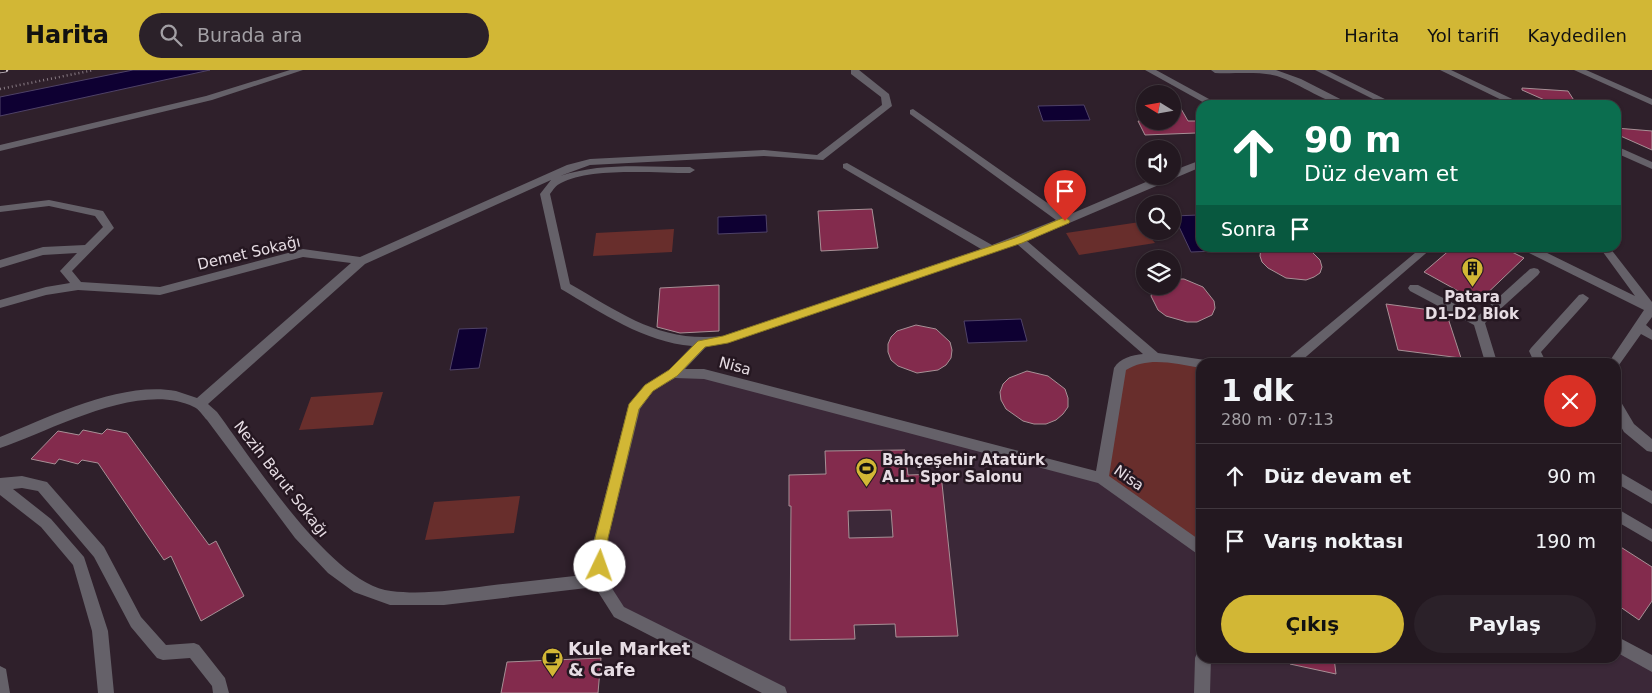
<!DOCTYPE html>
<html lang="tr">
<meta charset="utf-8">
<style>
body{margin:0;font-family:"DejaVu Sans",sans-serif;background:#2b2129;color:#f1f3f6;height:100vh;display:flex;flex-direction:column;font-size:19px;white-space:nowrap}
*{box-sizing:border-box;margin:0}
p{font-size:16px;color:#a3a0a5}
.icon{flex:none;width:28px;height:28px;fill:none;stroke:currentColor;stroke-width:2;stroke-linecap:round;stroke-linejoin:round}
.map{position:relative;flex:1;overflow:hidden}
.panel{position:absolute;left:1196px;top:288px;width:425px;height:305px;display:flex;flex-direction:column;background:#231820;border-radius:15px;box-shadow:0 1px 4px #0004,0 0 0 1px #40373e}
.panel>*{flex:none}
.top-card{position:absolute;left:1196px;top:30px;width:425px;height:152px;border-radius:15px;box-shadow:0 1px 4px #0004,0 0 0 1px #40373e;background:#0b6e4f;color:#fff;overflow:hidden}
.needle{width:32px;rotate:281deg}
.buttons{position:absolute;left:1136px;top:15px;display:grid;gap:10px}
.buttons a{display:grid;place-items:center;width:45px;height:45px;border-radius:50%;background:#231820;box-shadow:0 1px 4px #0004,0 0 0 1px #40373e;font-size:25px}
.pin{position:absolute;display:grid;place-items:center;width:42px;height:42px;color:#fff;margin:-51px -21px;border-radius:50% 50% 50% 0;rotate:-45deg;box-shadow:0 0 5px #0007}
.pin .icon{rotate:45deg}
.me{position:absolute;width:55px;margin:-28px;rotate:3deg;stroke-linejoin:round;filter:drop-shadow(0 0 4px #0008)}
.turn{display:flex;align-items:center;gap:18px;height:105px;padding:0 25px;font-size:22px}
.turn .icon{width:65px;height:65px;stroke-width:2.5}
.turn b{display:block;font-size:35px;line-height:42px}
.then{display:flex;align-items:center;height:48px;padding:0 25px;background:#0003;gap:10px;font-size:19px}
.round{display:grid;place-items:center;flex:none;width:52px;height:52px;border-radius:26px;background:#2b2129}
.headline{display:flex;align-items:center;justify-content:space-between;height:85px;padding:0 25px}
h1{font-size:30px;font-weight:800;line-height:38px}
.button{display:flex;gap:10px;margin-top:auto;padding:10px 25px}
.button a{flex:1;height:58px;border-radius:30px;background:#d2b735;color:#111;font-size:20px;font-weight:800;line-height:58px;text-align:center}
.button a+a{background:#2b2129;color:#f1f3f6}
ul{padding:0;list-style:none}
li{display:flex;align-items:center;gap:15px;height:65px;padding:0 25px;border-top:1px solid #40373e}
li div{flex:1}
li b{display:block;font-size:19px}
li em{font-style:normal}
header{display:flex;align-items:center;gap:30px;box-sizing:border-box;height:70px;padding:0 25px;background:#d2b735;color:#111}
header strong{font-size:24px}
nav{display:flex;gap:28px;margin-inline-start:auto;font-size:18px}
.search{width:350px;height:45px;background:#2b2129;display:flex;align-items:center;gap:12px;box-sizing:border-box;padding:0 18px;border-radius:28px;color:#a3a0a5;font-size:19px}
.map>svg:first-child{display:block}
</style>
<header>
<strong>Harita</strong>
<div class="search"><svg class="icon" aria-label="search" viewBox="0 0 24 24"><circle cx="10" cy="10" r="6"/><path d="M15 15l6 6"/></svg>Burada ara</div>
<nav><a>Harita</a><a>Yol tarifi</a><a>Kaydedilen</a></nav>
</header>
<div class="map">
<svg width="1652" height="623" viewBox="0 0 1652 623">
<rect width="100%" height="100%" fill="#2f202b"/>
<path fill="#3b2838" d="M673,303l31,1 398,104 99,71v109h415v-15l36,21v29h-873l-160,-81 -20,-32 35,-173z"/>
<path fill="#682e2c" d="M1140,152l5,9 10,12 -76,12 -13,-22z
M674,159l-2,23 -79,4 3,-23z
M1155,287l46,6v186l-99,-71 18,-110z
M383,322l-10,33 -74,5 12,-33z
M520,426l-6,37 -89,7 9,-38z"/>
<path fill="#0e0032" stroke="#4f4267" d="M133,0h77l-210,46v-19z
M1084,35l6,15 -47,1 -5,-15z
M766,145l1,17 -49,2v-17z
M1198,145l3,7v26h13l1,3 -24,1 -17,-36z
M1021,249l6,22 -59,2 -4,-22z
M487,258l-8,40 -29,2 9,-41z"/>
<path fill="#832b4d" stroke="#a79096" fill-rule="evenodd" d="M1522,18l46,3 9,14h-21l-34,-15z
M1172,23l16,28h8v12l-51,2 -7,-14h34z
M1616,58l36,3v19l-36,-16z
M872,139l6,39 -57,3 -3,-40z
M1261,178h47l12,12 2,7 -2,6 -6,4 -8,3 -20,-2 -18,-10 -6,-6 -2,-6z
M1452,178h52l20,10 -46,44 -54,-30z
M1172,209h12l19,8 11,14 1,7 -3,7 -15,7h-10l-21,-6 -8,-6 -7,-14 3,-10h18z
M719,215v46l-39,2 -23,-6 3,-39z
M1386,234l60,8 15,46 -63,-8z
M916,255l20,4 14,13 2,8 -1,8 -5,7 -8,5 -21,3 -19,-7 -7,-6 -3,-8v-8l3,-7 6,-6z
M1027,301l21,5 17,13 3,9v9l-5,7 -7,6 -10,4h-12l-11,-3 -17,-12 -5,-9 -1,-8 3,-8 6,-6z
M107,359l20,4 82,112 7,-4 28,55 -43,25 -30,-65 -7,4 -66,-97 -16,-3 -4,4 -19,-5 -4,5 -24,-5 27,-28 21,4 4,-5 19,4z
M905,380l3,25 33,-1 17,162 -62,1 -1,-13 -41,1 1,14 -65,1 1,-134h-2v-31l37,-1 -1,-23zM891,440l2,27 -44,1 -1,-27z
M1616,474l36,23v34l-13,19 -23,-16z
M601,588l-3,35h-97l6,-31z
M1290,588h44l2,16 -46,-10z"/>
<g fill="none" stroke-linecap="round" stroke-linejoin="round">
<path stroke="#887b84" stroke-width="2.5" stroke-dasharray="1 3" stroke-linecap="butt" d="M0,19l94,-19"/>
<path fill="#656169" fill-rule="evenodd" d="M290,0h13l-91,30 -212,51v-6l206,-49z
M851,0h8l30,24 3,12 -69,54 -59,-4 -174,9 -30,11c41,-14 87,-9 130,-9l5,3 -5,3c-34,0 -100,-6 -129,10 -5,2 -8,7 -11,11l20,90c53,30 90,59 153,52l258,-87 -138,-81v-4l4,-1 145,82 64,-25 -146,-106v-4l3,-1 153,107 94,-40h12v-5l29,-11v7l-174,74 131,112 47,7 2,2h-6v6c-26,-4 -52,-12 -75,2l-17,106 92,65v14l-5,-2 -98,-70 -394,-104 -29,-1 -22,13 -13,18 -32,130 -2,40 18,28 161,80 2,6h-25l-148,-76 -19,-30 -151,18h-54l-36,-13 -26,-19 -33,-35 -88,-118c-4,-4 -8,-11 -13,-13 -54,-27 -143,24 -194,41v-11c50,-20 120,-56 176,-46 7,2 14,5 21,7l154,-135 -48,-6 -143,38 -82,-5 -32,5 -46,13v-8l46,-13 24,-4 -10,-12 17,-18 -34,2 -43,13v-8l43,-13 42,-2 18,-18 -8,-11 -46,-10 -49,6v-6l49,-6 54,11 11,17 -42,43 9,11 79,5 143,-38 57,8 207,-92 23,-6 174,-9 53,5 65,-50 -1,-8 -30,-23zM551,110l-11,14 21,95c41,24 83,53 131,57l-23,24 -24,15 -17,22 -34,132 -2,35c-35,4 -71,8 -106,12 -31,4 -64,9 -95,5 -59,-6 -139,-132 -174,-179l-9,-8 157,-140zM1017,174l126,110c-11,1 -23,4 -29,14l-18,103 -392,-102h-19l22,-23 21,-3z
M1145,0h11l64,35h-12z
M1211,0h65l25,9 51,26c-27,0 -50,-21 -75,-29 -17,-5 -44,-2 -62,-3z
M1315,0h11l71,35h-12z
M1440,0h11l74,35h-13z
M1574,0h12l66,29v6z
M1616,76l36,16v7l-36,-16z
M1421,178h11l-132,114h-12l3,-6z
M1524,178h13l98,48 -35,-48h10l42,54v15l-6,8 6,5v10l-11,-6 -22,31 -3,1v-4h-7l35,-52 -119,-59z
M1534,198l4,1 2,3 -2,3 -53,48 12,39h-12l-11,-37 -64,-34 -2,-3 2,-3h8l60,31 52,-47z
M1583,224l6,4 -2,3 -46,51 5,10h-12l-5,-11 2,-3 48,-53z
M1616,331l5,1 13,22 18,15v13l-5,-1 -23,-19 -8,-14z
M1616,400l36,21v13l-36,-21z
M22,406l25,6 57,65 37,70 25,28 28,-2 5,2 26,33 4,15h-16l-1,-7 -22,-28 -27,2 -6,-2 -26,-31 -37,-70 -56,-66 -16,-3 -9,1 38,30 33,38 24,74 6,62h-16l-6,-62 -19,-66 -32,-38 -41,-32v-17z
M1616,438l36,21v13l-36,-21z
M1616,566l36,19v17l-36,-20z
M1201,581v7h10l-1,35h-16l1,-35 2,-5z
M0,596l6,3 4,24h-10z"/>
<defs>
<path id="rail" d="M0,1l6,-1"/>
</defs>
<use href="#rail" stroke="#cec3cb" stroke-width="4.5"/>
<use href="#rail" stroke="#251721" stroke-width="3" stroke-dasharray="9" stroke-linecap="butt"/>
</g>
<path fill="#d2b735" stroke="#872" d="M1065,147l5,4 -1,2 -47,20 -294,100 -23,4 -28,29 -24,15 -14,18 -31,129 -2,28 -2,5 -4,1 -5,-1 -2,-5 2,-28 34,-134 16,-19 24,-15 29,-29 25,-5 292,-98z"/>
<defs>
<symbol id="building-pin" viewBox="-11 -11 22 30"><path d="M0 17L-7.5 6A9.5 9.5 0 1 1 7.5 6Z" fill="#d2b735" stroke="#251721"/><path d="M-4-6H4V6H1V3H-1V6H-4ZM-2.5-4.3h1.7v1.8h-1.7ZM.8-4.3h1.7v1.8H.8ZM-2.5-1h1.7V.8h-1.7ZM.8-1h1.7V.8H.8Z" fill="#111"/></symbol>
<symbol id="stadium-pin" viewBox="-11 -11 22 30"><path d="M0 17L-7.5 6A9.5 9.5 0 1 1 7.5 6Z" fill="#d2b735" stroke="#251721"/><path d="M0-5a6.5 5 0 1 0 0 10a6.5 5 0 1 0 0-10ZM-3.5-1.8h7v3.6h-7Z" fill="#111"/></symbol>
<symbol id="cafe-pin" viewBox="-11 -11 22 30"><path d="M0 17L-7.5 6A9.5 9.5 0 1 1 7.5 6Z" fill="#d2b735" stroke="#251721"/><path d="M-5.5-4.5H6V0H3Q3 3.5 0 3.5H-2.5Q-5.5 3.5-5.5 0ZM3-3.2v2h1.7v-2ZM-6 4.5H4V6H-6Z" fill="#111"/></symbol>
</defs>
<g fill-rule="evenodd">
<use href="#building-pin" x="1460" y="186" width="25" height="34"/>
<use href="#stadium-pin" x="854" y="386" width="25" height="34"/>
<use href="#cafe-pin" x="540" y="576" width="25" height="34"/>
</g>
<g text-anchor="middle" stroke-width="5" stroke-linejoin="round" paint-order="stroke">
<g font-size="15" fill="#e6dce3" stroke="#251721">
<text transform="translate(249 183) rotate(-13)" y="5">Demet Sokağı</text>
<text transform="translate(735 296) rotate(15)" y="5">Nisa</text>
<text transform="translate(1129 408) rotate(35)" y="5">Nisa</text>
<text transform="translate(281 409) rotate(52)" y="5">Nezih Barut Sokağı</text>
</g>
<g font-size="15" font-weight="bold" fill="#e6dce3" stroke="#251721">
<text x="1472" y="232">Patara<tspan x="1472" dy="17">D1-D2 Blok</tspan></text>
<text x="882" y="395" text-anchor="start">Bahçeşehir Atatürk<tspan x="882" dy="17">A.L. Spor Salonu</tspan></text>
</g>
<g font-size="18" font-weight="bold" fill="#e6dce3" stroke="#251721" text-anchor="start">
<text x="568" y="585">Kule Market<tspan x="568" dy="21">&amp; Cafe</tspan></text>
</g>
</g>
</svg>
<div class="buttons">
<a><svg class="needle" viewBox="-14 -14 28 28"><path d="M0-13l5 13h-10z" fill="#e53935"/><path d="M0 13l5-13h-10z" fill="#a3a0a5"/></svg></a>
<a><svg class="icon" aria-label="sound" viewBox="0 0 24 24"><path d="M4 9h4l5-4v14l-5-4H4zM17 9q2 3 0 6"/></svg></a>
<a><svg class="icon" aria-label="search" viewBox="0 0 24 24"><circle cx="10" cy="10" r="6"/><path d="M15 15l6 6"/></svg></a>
<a><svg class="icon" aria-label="layers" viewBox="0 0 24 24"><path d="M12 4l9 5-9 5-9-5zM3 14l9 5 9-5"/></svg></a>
</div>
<div class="pin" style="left:1065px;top:151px;background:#d93025"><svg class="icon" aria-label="arrive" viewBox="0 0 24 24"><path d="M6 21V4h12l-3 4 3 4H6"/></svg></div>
<svg class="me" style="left:600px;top:496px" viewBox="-20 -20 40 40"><circle r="19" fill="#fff"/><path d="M0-13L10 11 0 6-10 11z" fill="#d2b735"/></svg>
<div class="top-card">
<div class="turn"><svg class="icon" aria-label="ahead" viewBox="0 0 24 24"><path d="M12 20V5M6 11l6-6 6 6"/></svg><div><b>90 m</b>Düz devam et</div></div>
<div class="then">Sonra<svg class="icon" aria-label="arrive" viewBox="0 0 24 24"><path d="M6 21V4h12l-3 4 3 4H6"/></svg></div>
</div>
<section class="panel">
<div class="headline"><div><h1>1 dk</h1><p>280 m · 07:13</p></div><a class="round" style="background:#d93025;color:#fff"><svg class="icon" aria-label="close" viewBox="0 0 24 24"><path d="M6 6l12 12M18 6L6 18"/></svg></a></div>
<ul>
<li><svg class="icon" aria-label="ahead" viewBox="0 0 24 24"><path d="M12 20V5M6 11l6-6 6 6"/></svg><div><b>Düz devam et</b></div><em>90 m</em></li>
<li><svg class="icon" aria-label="arrive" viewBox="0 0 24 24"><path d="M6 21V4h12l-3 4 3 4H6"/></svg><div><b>Varış noktası</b></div><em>190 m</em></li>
</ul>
<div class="button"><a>Çıkış</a><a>Paylaş</a></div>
</section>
</div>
